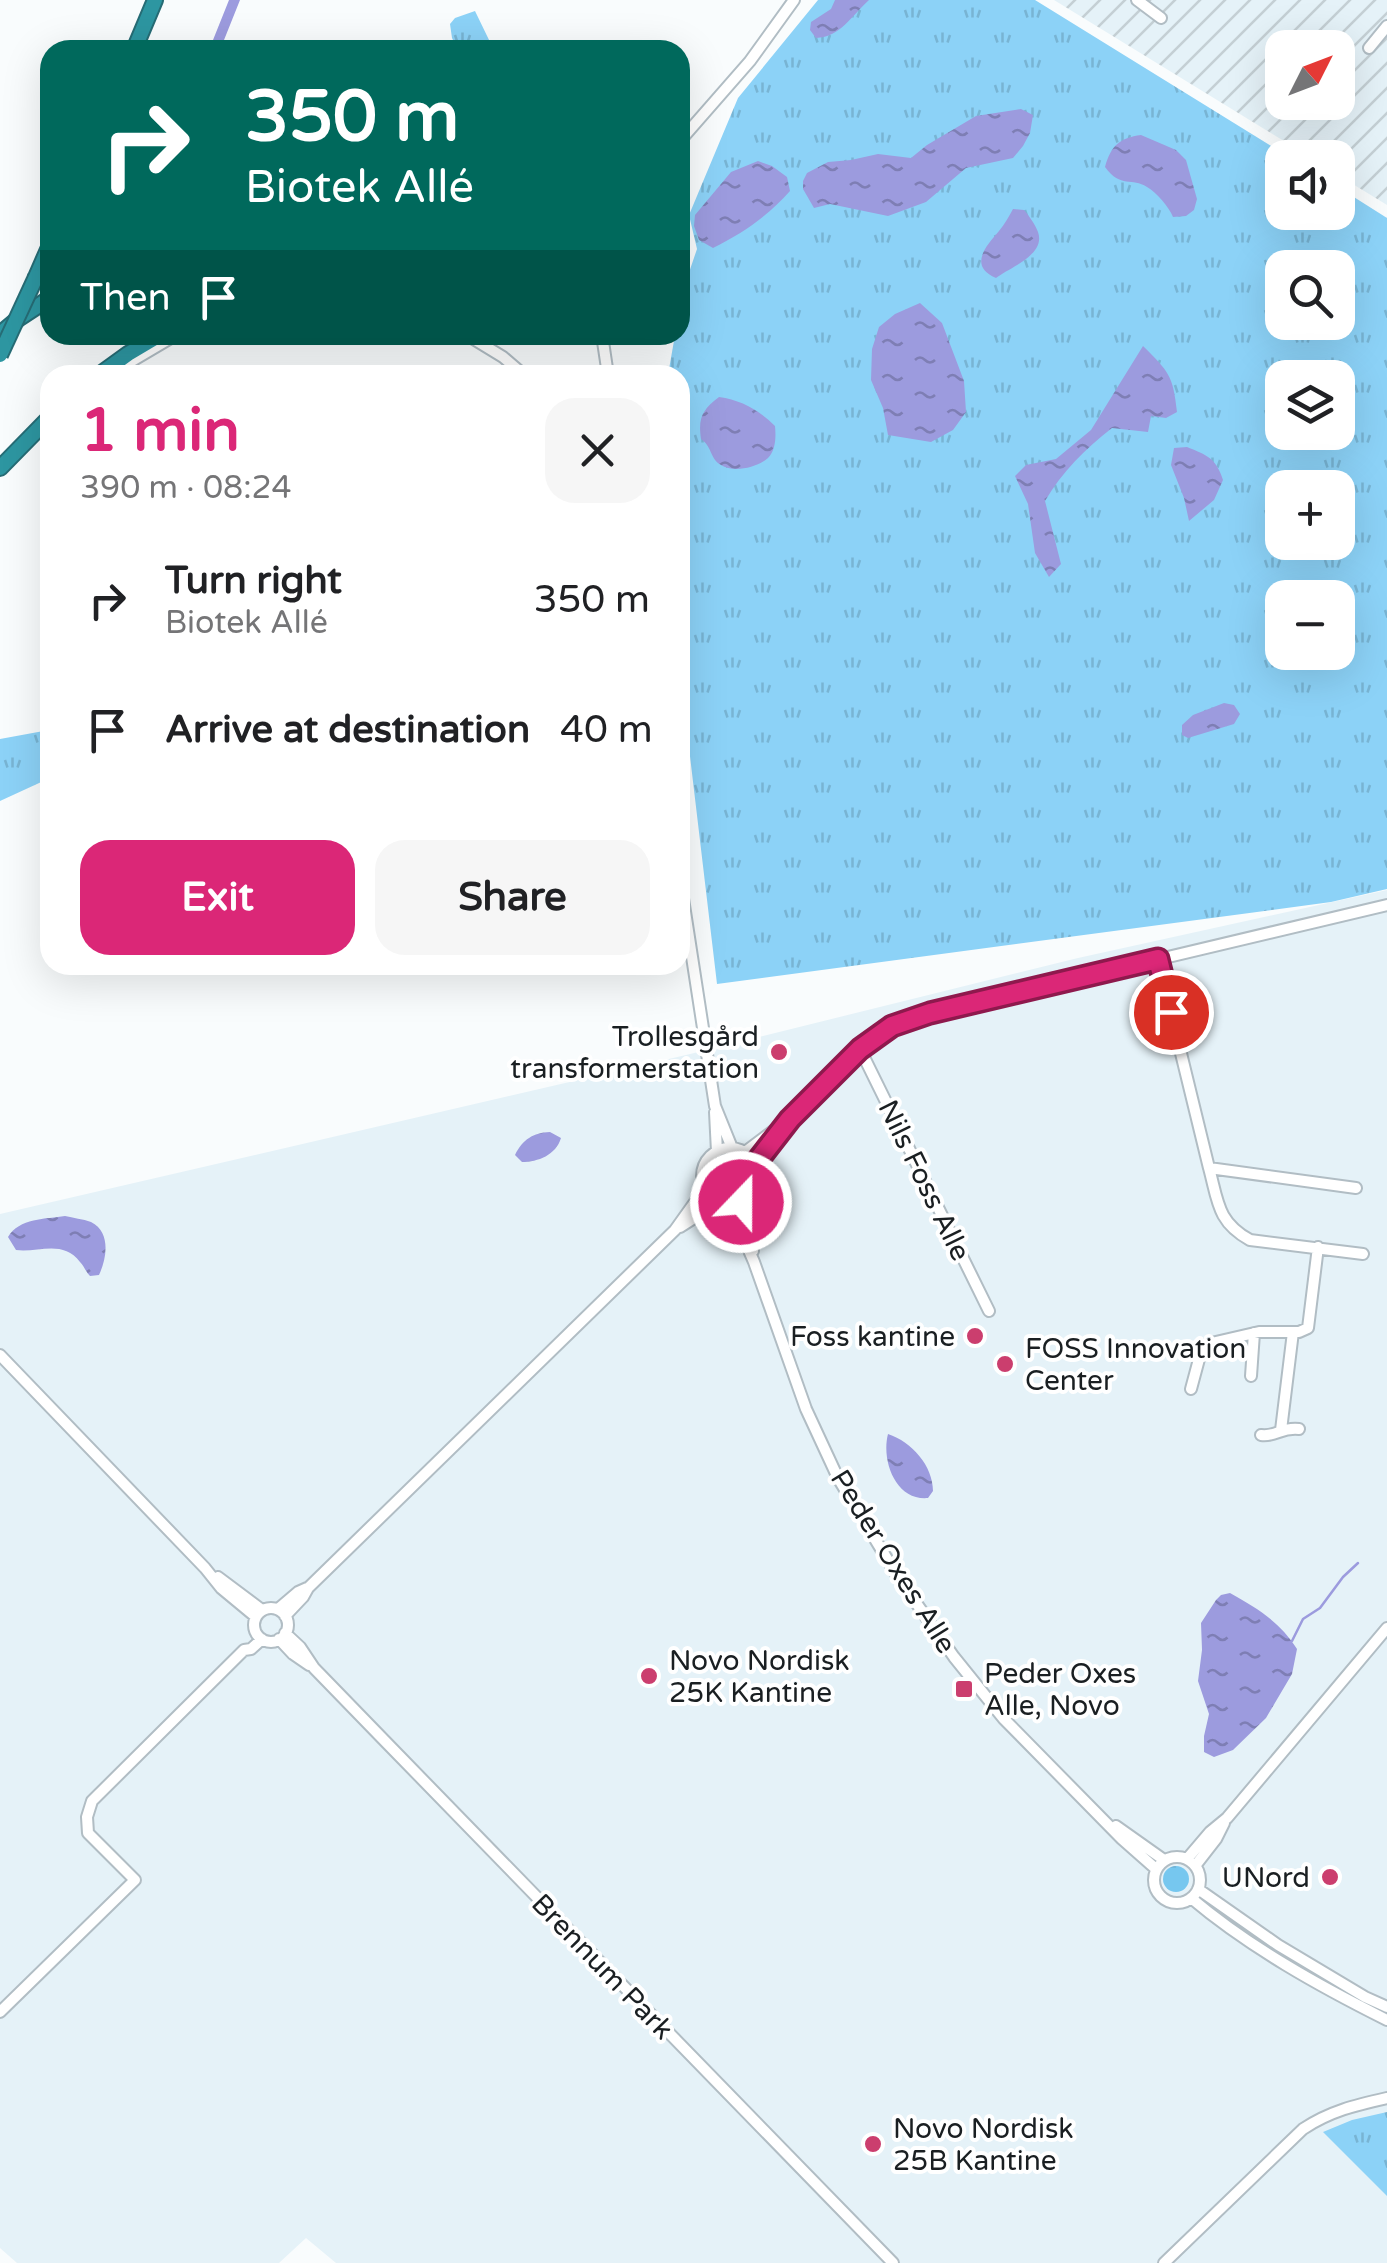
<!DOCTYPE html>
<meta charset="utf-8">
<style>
body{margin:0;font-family:"Varela Round",sans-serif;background:#f6f6f6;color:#202124;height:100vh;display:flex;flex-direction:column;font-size:38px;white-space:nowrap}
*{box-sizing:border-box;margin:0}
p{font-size:32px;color:#757577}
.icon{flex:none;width:55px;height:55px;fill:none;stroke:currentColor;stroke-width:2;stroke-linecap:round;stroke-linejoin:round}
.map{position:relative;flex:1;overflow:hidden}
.drawer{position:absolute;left:40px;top:365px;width:650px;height:610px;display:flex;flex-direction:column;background:#fff;border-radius:30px;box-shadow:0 10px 40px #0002}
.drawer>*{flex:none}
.top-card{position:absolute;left:40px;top:40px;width:650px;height:305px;border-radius:30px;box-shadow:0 10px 40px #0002;background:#00695c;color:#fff;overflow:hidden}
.needle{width:65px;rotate:48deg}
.controls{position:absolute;left:1265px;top:30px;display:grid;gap:20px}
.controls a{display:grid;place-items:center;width:90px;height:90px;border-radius:20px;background:#fff;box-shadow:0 10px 40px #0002;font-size:50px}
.pin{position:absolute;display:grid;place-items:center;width:85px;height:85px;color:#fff;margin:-42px;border:5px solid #fff;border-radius:50%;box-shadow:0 2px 10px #0007}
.me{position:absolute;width:110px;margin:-55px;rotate:22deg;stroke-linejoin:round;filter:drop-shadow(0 0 8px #0008)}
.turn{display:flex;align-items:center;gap:35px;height:210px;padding:0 40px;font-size:45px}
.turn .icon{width:130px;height:130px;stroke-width:2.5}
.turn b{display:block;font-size:70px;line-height:85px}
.then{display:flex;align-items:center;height:95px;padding:0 40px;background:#0003;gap:20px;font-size:38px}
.round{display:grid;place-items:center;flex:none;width:105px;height:105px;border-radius:30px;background:#f6f6f6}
.headline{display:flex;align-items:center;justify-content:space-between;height:170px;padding:0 40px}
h1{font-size:60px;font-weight:700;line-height:75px;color:#db2777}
.primary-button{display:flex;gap:20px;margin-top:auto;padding:20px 40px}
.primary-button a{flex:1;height:115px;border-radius:30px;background:#db2777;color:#fff;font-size:40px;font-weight:700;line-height:115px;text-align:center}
.primary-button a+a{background:#f6f6f6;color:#202124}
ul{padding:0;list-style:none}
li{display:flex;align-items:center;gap:30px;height:130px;padding:0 40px}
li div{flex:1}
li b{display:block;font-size:38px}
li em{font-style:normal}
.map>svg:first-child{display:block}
</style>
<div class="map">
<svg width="1387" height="2263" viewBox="0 0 1387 2263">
<defs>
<pattern id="industrial-furrows" width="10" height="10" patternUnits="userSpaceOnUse" patternTransform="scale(2.5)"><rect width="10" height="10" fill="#e5f2f8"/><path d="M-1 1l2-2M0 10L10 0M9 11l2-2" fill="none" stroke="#c4cfd4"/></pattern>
<pattern id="grass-tufts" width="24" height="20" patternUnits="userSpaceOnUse" patternTransform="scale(2.5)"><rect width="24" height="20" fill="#8cd2f7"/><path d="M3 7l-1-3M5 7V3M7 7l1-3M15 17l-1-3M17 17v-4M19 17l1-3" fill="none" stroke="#78b4d3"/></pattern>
<pattern id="forest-firs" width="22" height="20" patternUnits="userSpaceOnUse" patternTransform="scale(2.5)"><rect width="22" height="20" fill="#76c7ef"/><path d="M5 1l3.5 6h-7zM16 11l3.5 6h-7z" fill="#66aacd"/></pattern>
<pattern id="water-ripples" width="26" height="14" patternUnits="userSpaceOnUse" patternTransform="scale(2.5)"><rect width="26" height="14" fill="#9c9bde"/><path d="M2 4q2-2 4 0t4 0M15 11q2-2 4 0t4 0" fill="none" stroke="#7e7eb4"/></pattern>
</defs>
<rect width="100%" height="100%" fill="#f9fcfd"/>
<path fill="#e5f2f8" d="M1387,890v1373h-1051l-30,-25 -27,25h-262l-17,-15v-1034l686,-159 392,-97z"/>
<path fill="url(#industrial-furrows)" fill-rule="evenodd" d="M1054,0h333v205l-49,-30v-17l-28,-1zM1282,48h56v54h-56z"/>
<path fill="url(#grass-tufts)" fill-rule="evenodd" d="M818,0h217l254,157 -7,1v54h56v-25l49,31v671l-56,13 -614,82 -37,-312v-297h-12l7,-40h5l2,-42 15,-44 -8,-34 49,-117zM1282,268h56v54h-56zM1282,378h56v54h-56zM1282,488h56v54h-56zM1282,598h56v54h-56z
M475,11l15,31 -4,8h-28l-6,-12 -2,-14 5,-6z
M49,730l1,48 -50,23v-62z
M1387,2112v84l-64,-64 29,-12z"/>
<path fill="url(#forest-firs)" d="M1163 1879a13 13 0 1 1 26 0a13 13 0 1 1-26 0Z"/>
<path fill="url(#water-ripples)" d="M229,0h11l-20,50h-11z
M835,0h34c-17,15 -28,37 -53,38l-6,-8 1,-8 20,-13z
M1021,109l12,6 -3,18 -7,13 -10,12 -47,10 -40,34 -38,14 -58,-12 -16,4 -11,-19v-8l4,-8 21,-11 23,-2 27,-6 33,4 16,-13 49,-29z
M1141,135l35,15 10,10 11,39 -3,11 -8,6 -13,1c-4,-10 -16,-24 -26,-30 -15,-10 -26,2 -42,-20 6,-22 15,-29 36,-32z
M758,161l14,5 15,11 3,14c-22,25 -47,42 -77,57l-14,-8 -5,-14 1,-11 36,-43z
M1013,209l11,1c5,6 11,14 14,22 8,23 -28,35 -42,46 -28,-12 -10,-32 3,-47 6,-7 10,-15 14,-22z
M920,303l22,20 22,58 2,31 -13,18 -22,12 -43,-7 -5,-27 -12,-28 1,-31 7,-22 16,-13z
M1143,346c26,26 30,29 34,66l-11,6 -15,-2 -3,16 -36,-4c-27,21 -50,44 -67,73l16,63 -12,13 -14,-24 -7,-49 -13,-28 11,-11 30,-6 35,-29z
M719,397c22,3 40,13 56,29 1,10 1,24 -7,32 -11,10 -35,15 -47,7 -11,-6 -9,-19 -20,-26 -3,-21 1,-29 18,-42z
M1187,447c20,8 29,11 36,33l-9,20 -25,21 -5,-23 -13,-33 3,-17z
M1224,703l10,2 6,9 -6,10 -46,14 -6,-3v-10l11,-10z
M550,1132l11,6c-5,17 -23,24 -39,24l-7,-7c8,-16 18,-22 35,-23z
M65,1216c8,2 18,3 26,6 20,10 16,36 8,53l-9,1c-4,-4 -6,-10 -10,-14 -17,-23 -42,-9 -64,-12l-8,-13c11,-19 38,-18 57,-21z
M888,1434c24,8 45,32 45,57l-5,7c-32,3 -47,-37 -40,-64z
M1230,1593c27,15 50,29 67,56l-5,25 -26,44 -33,32 -19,7 -10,-5v-16l5,-22 -11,-33 4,-31 -1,-27 15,-23 5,-5z"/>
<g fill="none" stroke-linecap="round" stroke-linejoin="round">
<path stroke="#9c9bde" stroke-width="2.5" d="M1292,1641l11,-22 17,-11 23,-31 15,-14"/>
<defs>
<path id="minor" d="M1137,0l24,18
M1369,48l18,-22
M680,141l70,-80 44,-61
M467,335l36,22 21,18
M602,335l6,40
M115,371l61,-36
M680,879l35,227 17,42
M1158,959l51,209 147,20
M860,1049l129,262
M715,1112l2,40
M702 1176a28 28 0 1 1 56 0a28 28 0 1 1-56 0Z
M745,1152l36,-27
M755,1164c39,-51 97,-121 156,-146l476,-113
M1209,1168c9,33 8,54 41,72l113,14
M746,1199l7,52
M729,1204l25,58 52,147 32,69 60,99 56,80 50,62 118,120 34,30
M680,1227l39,-25
M0,1355l205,213 16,20 35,29
M1251,1376l3,-43
M1191,1389l11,-41 5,-4 52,-12h40l9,-4 10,-81
M1281,1430l12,-98
M1261,1435c16,2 19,-8 38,-6
M218,1577l44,33
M254 1625a17 17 0 1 1 34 0a17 17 0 1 1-34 0Z
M278,1609l20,-17 9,-4
M285,1616l18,-19 5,-9 367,-358 30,-42
M285,1633l15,14 14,21 66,68 513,527
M279,1639l14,15 16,11
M1116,1826l48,34
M1154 1880a23 23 0 1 1 46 0a23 23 0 1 1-46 0Z
M1187,1859l23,-27 17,-14 160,-190
M1195,1866l21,-27 8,-16
M1198,1889l80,56 87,52 22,10
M1191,1898c58,49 128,88 196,122
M0,2012l135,-132 -47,-47 -1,-16 5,-16 152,-151 7,-1 11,-10
M1164,2263l139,-134c27,-18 53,-24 84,-31"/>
<path id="highway" d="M134,50l21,-50
M36,277l14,-32
M0,334l18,-15 32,-21
M99,375l29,-21 32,-19
M0,468l50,-51"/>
</defs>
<use href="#minor" stroke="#b1bdc4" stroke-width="14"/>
<use href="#highway" stroke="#266c75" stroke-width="18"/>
<use href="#minor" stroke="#fff" stroke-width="10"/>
<use href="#highway" stroke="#2d96a1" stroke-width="14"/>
<defs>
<path id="highway-bridge" d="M0,355l36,-78"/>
</defs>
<use href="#highway-bridge" stroke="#266c75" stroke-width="18" stroke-linecap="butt"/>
<use href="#highway-bridge" stroke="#2d96a1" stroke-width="14"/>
</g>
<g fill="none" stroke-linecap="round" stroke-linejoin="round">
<defs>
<path id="route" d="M741,1202c15,-9 19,-22 14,-38l35,-45 70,-70 32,-23 38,-13 228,-54 13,53"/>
</defs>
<use href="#route" stroke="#8e194d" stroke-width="25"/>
<use href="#route" stroke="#db2777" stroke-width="18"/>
</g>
<g fill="#cb3e6e" stroke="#fff" stroke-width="4">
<circle cx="779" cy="1052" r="10"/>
<circle cx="975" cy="1336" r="10"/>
<circle cx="1005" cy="1364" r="10"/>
<circle cx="649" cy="1676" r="10"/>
<rect x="954" y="1679" width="20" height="20" rx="5"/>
<circle cx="1330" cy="1877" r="10"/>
<circle cx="873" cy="2144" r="10"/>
</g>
<g text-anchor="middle" stroke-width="8" stroke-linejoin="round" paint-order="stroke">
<g font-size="28" fill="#1a1f22" stroke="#fff" text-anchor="start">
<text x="759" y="1046" text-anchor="end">Trollesgård<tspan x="759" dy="32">transformerstation</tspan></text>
<text x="955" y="1346" text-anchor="end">Foss kantine</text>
<text x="1025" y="1358">FOSS Innovation<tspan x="1025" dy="32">Center</tspan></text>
<text x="669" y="1670">Novo Nordisk<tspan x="669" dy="32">25K Kantine</tspan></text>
<text x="984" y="1683">Peder Oxes<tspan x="984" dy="32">Alle, Novo</tspan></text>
<text x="1310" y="1887" text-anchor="end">UNord</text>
<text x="893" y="2138">Novo Nordisk<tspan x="893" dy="32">25B Kantine</tspan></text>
</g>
<g font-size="28" fill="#1a1f22" stroke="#fff">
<text transform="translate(925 1180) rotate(64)" y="10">Nils Foss Alle</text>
<text transform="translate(894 1561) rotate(58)" y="10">Peder Oxes Alle</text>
<text transform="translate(603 1966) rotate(46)" y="10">Brennum Park</text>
</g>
</g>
</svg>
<div class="controls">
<a><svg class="needle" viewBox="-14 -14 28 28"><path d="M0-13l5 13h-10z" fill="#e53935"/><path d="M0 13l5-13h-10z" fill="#757577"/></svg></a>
<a><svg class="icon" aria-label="sound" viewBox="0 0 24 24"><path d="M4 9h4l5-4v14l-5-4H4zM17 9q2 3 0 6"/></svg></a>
<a><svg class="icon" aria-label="search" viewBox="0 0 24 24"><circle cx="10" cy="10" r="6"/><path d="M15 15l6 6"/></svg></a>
<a><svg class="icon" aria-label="layers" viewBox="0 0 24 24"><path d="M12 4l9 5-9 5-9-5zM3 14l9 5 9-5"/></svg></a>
<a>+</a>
<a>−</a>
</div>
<div class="pin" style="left:1171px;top:1012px;background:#d93025"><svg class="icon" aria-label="arrive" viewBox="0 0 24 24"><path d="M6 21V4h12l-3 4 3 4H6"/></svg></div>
<svg class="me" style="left:741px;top:1202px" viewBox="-20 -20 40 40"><circle r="17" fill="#db2777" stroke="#fff" stroke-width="3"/><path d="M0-11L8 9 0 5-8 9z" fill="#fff"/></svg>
<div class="top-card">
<div class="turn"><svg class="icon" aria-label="right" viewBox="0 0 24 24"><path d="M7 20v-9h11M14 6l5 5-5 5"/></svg><div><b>350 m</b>Biotek Allé</div></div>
<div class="then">Then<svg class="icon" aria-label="arrive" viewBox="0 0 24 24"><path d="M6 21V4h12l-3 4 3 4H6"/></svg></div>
</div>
<section class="drawer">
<div class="headline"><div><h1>1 min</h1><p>390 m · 08:24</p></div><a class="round"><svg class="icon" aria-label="close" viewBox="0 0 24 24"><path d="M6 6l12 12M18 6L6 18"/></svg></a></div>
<ul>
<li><svg class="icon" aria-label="right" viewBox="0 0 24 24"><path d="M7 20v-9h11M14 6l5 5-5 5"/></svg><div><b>Turn right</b><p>Biotek Allé</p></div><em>350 m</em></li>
<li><svg class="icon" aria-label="arrive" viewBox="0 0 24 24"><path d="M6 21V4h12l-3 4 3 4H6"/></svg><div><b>Arrive at destination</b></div><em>40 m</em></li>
</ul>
<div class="primary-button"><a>Exit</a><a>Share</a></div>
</section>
</div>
